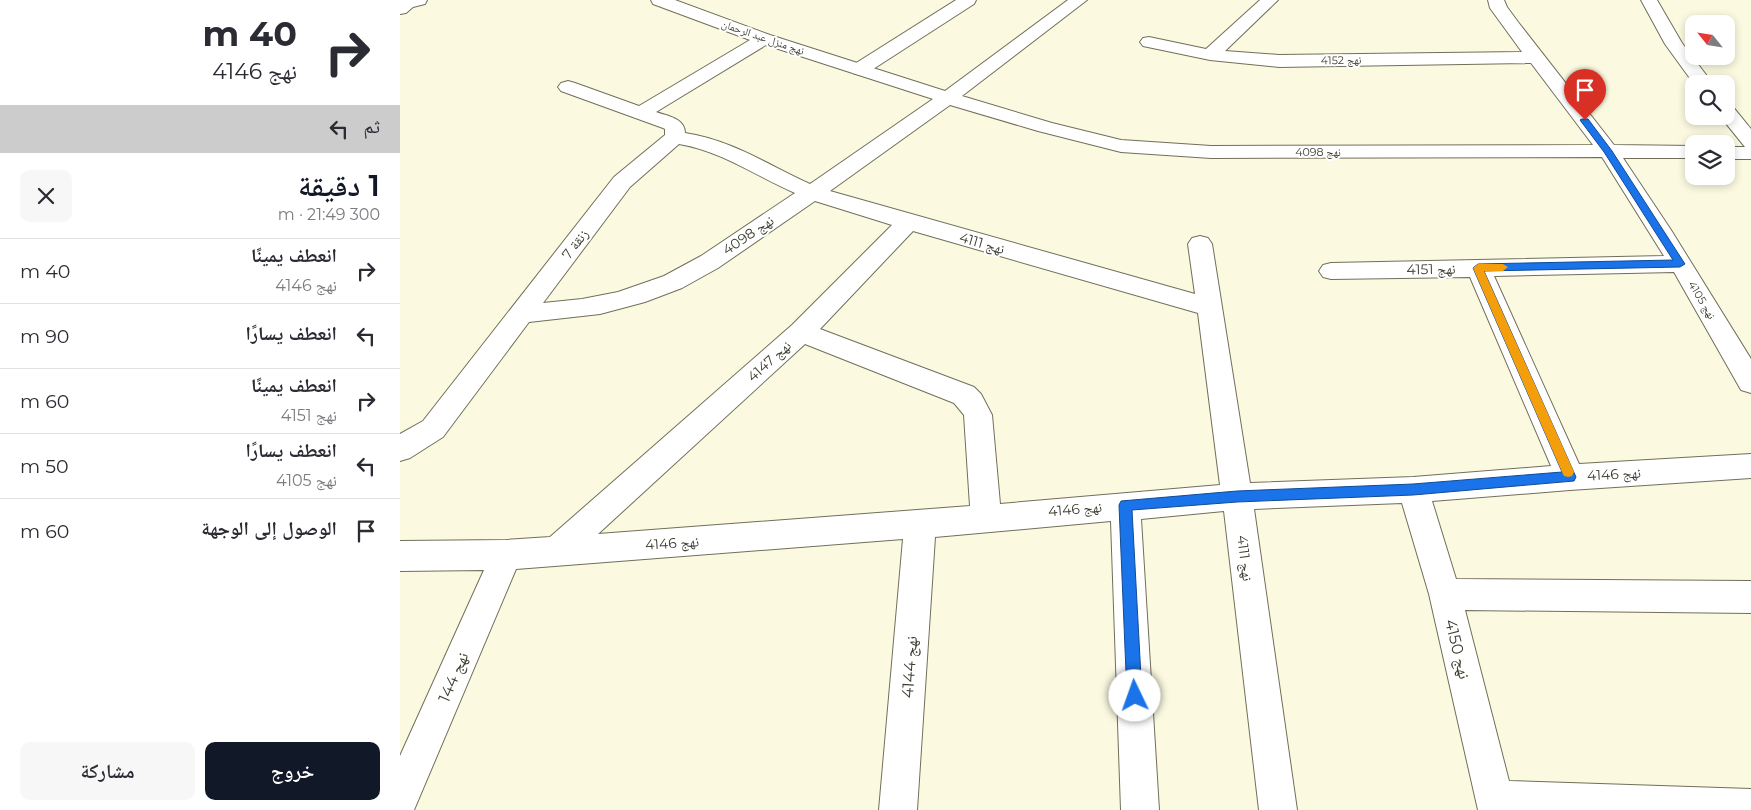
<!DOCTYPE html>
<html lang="ar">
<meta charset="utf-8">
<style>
body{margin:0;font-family:Montserrat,"Noto Naskh Arabic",sans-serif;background:#f7f7f7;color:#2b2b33;direction:rtl;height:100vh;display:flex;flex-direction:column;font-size:19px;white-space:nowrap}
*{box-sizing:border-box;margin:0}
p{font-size:16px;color:#7c7c81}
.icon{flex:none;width:28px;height:28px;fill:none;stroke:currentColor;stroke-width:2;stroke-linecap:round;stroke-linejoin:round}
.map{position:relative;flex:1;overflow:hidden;direction:ltr}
.drawer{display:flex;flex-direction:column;background:#fff;width:400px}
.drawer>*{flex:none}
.hud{background:#fff;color:#2b2b33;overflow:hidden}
.needle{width:32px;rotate:300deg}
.fabs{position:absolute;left:1285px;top:15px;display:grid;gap:10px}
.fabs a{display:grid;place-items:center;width:50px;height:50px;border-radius:10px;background:#fff;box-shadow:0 2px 8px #0003;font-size:25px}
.pin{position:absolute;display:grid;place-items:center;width:42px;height:42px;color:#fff;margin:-51px -21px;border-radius:50% 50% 50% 0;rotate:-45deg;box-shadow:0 0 5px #0007}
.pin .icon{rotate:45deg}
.me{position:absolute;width:55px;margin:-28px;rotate:357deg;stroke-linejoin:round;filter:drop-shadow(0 0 4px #0008)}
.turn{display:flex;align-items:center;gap:18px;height:105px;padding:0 20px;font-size:22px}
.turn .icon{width:65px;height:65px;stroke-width:2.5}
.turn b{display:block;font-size:35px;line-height:42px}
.then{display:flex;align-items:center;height:48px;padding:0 20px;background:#0003;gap:10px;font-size:19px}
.round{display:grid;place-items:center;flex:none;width:52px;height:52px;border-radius:10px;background:#f7f7f7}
.headline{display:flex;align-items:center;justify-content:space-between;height:85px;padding:0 20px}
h1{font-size:30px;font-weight:600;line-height:38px;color:#111827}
.button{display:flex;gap:10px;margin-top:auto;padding:10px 20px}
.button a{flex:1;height:58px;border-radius:10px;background:#111827;color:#fff;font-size:20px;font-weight:600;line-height:58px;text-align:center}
.button a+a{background:#f7f7f7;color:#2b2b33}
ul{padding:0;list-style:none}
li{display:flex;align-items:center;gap:15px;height:65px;padding:0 20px;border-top:1px solid #e1e1e2}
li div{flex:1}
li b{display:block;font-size:19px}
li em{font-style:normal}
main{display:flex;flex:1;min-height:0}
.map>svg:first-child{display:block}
</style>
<main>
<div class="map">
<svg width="1351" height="810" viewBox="0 0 1351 810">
<rect width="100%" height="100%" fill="#fbf9e0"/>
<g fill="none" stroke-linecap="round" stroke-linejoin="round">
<defs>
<path id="street" d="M0,0h27l-2,4 -12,3 -7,6 -6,1z
M251,0h24l95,35 175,56 123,-91h19l-125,96 90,27 69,17 90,6 382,-1 -62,-82 -252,4 -69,-7 -67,-14 -3,-4 3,-4 6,-1 57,12 54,-49h18l-53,51 54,4 243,-3 -32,-44 -2,-8h16l3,7 11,15 96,123 80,1v12h-71l48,72 80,129v34l-10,-3 -67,-118 -180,4 85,188 172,-10v24l-181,12 -138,11 24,78 295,2v32l-286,-3 44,171 242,8v21h-273l-49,-216 -27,-91 -148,6 43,301h-38l-35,-299 -83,8 18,291h-38l-10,-289 -176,16 -18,273h-38l24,-271 -387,30 -102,241h-14v-54l84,-186 -84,1v-30l106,-1 44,-3 242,-212 100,-100 -77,-24 -97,67 -36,20 -37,14 -45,12 -71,8 -86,115 -33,21 -10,3v-27l23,-13 191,-244 51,-42v-6l-2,-1 -102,-37 -3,-4 3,-4 7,-2 7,2 64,23 111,-66 -97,-36zM366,45l167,54 -123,85c-42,-19 -78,-44 -125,-51 0,-15 -18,-17 -29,-21zM550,105l88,26 83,21 90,6 391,-1 62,99 -333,7 -8,2 -4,6 4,6 8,2 139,-2 81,189 -138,11 -163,6 -38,-239 -4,-6 -8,-2 -8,2 -4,6 7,50 -365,-103zM279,144c42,7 77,32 116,49l-94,63 -37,20 -46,16 -36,7 -39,4 87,-116zM513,231l285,82 22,172 -220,19 -8,-89 -11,-21 -7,-7 -154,-58zM405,344l149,59 10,12 6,91 -372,28z
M1241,0h16l25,43 31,41h-19l-29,-40z
M1326,105l7,2 18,22v30h-25v-12h19l-25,-31h6z"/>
<path id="secondary" d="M556,0h20l-2,4 -107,69 -7,2 -7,-2 -2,-4 2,-4z"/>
</defs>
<use href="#street" stroke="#716f5a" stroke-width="2"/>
<use href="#secondary" stroke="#716f5a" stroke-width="2"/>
<use href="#street" fill="#fff" fill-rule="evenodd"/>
<use href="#secondary" fill="#fff" fill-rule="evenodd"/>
</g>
<path fill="#1a73e8" stroke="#114b97" d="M1182,119h6l24,32 73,113 -5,3 -196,4 92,206 -2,4 -161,14 -176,7 -105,8 10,186 -2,5 -5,2 -6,-2 -2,-5 -8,-191 2,-4 116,-10 176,-7 149,-12 -89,-204 5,-4 195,-4 -69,-108 -24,-32z"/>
<path fill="#f59e0b" d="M1078,264h25l5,3 -5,4h-19l90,201 -2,4 -4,1 -4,-1 -2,-4 -89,-204z"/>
<g text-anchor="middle" stroke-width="4" stroke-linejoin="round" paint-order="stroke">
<g font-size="11" fill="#3e3d33" stroke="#fff">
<text transform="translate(363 37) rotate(19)" y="4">نهج منزل عبد الرحمان</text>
<text transform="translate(941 60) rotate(-1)" y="4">نهج 4152</text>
<text x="918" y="156">نهج 4098</text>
<text transform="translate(1302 300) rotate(59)" y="4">نهج 4105</text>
</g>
<g font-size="14" fill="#3e3d33" stroke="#fff">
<text transform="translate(348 235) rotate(-34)" y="5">نهج 4098</text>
<text transform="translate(582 243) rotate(16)" y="5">نهج 4111</text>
<text transform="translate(175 244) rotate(-53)" y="5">زنقة 7</text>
<text transform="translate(1031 269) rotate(-1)" y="5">نهج 4151</text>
<text transform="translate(369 361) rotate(-42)" y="5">نهج 4147</text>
<text transform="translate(1214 474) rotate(-3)" y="5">نهج 4146</text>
<text transform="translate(675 509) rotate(-5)" y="5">نهج 4146</text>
<text transform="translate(272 543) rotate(-4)" y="5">نهج 4146</text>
<text transform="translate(845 558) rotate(83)" y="5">نهج 4111</text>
</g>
<g font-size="16" fill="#3e3d33" stroke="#fff">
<text transform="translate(1058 649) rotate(76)" y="6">نهج 4150</text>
<text transform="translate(509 667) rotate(-86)" y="6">نهج 4144</text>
<text transform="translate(53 677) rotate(-67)" y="6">نهج 144</text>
</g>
</g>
</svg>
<div class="fabs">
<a><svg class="needle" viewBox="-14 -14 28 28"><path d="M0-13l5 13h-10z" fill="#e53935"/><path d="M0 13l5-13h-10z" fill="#7c7c81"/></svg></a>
<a><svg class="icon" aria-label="search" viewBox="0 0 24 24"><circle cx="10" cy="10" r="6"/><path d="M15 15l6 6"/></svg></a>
<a><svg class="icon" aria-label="layers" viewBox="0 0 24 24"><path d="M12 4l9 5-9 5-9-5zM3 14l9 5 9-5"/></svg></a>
</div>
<div class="pin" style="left:1185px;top:120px;background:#d93025"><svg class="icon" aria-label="arrive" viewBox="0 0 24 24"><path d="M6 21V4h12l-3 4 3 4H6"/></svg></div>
<svg class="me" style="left:735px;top:696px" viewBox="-20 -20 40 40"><circle r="19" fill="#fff"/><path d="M0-13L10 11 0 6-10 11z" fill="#1a73e8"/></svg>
</div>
<section class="drawer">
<div class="hud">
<div class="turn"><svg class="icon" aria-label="right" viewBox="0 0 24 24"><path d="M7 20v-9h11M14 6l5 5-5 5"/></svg><div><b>40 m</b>نهج 4146</div></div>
<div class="then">ثم<svg class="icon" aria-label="left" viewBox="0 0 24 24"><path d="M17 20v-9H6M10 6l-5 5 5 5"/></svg></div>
</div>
<div class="headline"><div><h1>1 دقيقة</h1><p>300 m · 21:49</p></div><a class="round"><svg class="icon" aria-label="close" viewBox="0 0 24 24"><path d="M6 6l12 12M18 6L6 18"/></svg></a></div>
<ul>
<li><svg class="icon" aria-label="right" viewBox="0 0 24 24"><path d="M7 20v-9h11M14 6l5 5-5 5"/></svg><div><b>انعطف يمينًا</b><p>نهج 4146</p></div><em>40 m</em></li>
<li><svg class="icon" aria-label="left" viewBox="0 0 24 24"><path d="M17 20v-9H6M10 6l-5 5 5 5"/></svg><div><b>انعطف يسارًا</b></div><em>90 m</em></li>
<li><svg class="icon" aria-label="right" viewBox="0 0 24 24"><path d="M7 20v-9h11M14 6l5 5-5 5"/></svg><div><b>انعطف يمينًا</b><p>نهج 4151</p></div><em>60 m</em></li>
<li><svg class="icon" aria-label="left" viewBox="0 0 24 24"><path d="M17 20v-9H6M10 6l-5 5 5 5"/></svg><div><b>انعطف يسارًا</b><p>نهج 4105</p></div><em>50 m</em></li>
<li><svg class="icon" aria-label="arrive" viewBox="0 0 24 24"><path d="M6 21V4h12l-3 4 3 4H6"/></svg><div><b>الوصول إلى الوجهة</b></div><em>60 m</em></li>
</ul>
<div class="button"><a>خروج</a><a>مشاركة</a></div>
</section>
</main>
